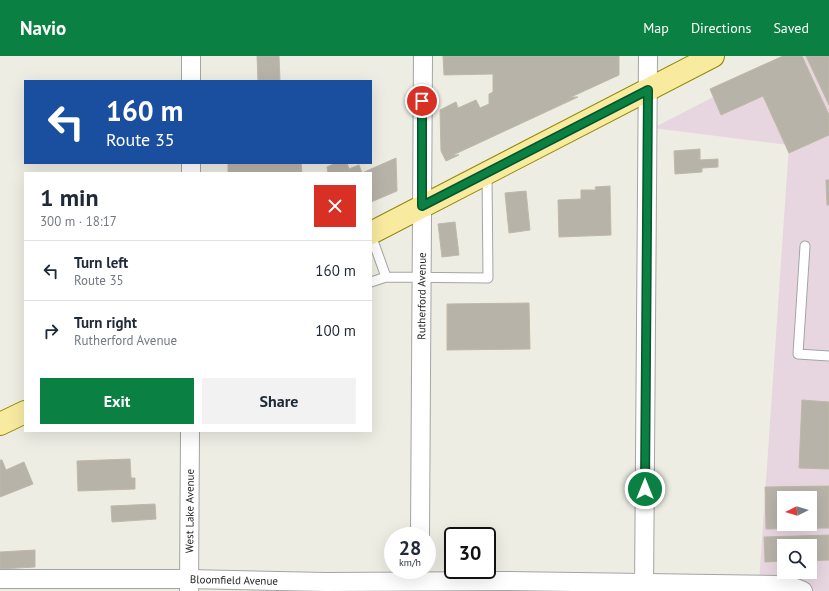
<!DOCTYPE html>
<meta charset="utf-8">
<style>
body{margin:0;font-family:"PT Sans",sans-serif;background:#f2f2f3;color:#1f2937;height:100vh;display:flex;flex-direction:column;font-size:15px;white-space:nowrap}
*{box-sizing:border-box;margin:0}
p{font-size:13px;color:#747a83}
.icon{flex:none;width:22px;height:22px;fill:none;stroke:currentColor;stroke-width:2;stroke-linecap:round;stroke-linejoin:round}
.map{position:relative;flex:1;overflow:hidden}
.drawer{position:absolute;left:24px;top:116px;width:348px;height:260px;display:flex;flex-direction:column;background:#fff;border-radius:0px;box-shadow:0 4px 16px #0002}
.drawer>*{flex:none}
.banner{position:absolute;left:24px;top:24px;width:348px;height:84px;border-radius:0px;box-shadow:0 4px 16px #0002;background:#1a4fa0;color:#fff;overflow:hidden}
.needle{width:26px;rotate:265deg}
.buttons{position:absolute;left:777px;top:435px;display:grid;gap:8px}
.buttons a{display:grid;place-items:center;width:40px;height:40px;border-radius:0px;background:#fff;box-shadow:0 4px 16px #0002;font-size:20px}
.speed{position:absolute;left:384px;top:471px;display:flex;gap:8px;font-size:20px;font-weight:700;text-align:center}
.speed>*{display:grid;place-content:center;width:52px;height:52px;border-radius:50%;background:#fff;box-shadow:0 4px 16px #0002;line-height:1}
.speed small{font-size:10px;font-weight:400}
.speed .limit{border:2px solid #111;border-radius:6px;background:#fff;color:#111}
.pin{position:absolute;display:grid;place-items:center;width:34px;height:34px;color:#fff;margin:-17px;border:2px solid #fff;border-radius:50%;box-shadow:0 1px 4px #0007}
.me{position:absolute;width:44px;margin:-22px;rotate:0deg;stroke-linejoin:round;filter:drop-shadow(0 0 3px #0008)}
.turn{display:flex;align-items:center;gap:14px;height:84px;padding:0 16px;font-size:18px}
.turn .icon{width:52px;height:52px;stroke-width:2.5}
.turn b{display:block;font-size:28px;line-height:34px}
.round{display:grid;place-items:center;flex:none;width:42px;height:42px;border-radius:0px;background:#f2f2f3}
.overview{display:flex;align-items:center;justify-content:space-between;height:68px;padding:0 16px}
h1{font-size:24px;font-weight:700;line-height:30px}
.primary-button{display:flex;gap:8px;margin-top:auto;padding:8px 16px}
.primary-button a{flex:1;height:46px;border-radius:0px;background:#0b8043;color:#fff;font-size:16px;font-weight:700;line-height:46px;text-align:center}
.primary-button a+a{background:#f2f2f3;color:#1f2937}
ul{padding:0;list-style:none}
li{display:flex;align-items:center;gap:12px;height:60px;padding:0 16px;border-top:1px solid #e0e1e3}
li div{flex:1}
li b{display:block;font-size:15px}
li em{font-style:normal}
header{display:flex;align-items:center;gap:24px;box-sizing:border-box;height:56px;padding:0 20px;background:#0b8043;color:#fff}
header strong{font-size:19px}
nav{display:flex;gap:22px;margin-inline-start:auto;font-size:14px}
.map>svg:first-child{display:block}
</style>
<header>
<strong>Navio</strong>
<nav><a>Map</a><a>Directions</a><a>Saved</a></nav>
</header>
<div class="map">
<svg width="829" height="535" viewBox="0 0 829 535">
<rect width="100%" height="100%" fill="#eeede4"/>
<path fill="#e7d6df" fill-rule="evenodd" d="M793,0h36v535h-23l-47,-8 30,-438 -136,-17zM784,442h26v26h-26zM784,490h26v26h-26z"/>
<path fill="#b8b3a9" stroke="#bfb8a7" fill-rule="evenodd" d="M257,0h22l1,25h-22z
M443,0h176v19l-48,22h7l-125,58h6l-13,6 -5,-10 -1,-41 16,-8 2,6 18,-8 4,8 9,-4v-10l4,-2v-18l-49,1z
M783,0h19l27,59v20l-40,18 -26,-57 -42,19 -11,-26z
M806,0h23v49z
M700,93v11l18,-1v8l-16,1v4l-27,2 -1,-23z
M396,102l1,33 -26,11v-29h-43l-1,-6 9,-4h11l2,6 10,-4 3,8z
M228,107h73l1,10h-74z
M826,124h3v25h-2z
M610,130l1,49 -52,2 -1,-37 23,-1v-9h15l-1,-3z
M526,135l4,39 -21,3 -4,-40z
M455,166l4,33 -17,2 -4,-33z
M529,247l1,46 -83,1v-46z
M802,344l27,2v67l-30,-1z
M130,403l1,19h4v11l-57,2 -1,-30z
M0,404h2l4,10 18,-8 9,22 -33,13z
M829,430v42l-63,1 -1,-42zM784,442h26v26h-26z
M155,448l1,15 -44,3 -1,-16z
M829,479v25l-19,1v-15h-26v15l-19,1 -1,-25z
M35,494v17l-35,2v-17z"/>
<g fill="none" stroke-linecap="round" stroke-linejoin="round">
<defs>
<path id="service" d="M371,179l15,42
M805,190l-7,108 31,2
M371,226l15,-5 102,1 -1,-104"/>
<g id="minor">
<path d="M191,0v25"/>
<path d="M191,107v10"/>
<path id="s1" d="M420,480l3,-480"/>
<path id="s2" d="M0,523h188l139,3 179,-1 273,4 17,3 7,3"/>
<path id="s3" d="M189,534l1,-159"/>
<path d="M644,535l4,-535"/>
</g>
<path id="primary" d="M371,177l342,-177
M0,368l25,-12"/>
</defs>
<use href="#service" stroke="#a4a4a4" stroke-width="11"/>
<use href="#minor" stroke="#a4a4a4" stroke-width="20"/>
<use href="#primary" stroke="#918905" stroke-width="24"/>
<use href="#service" stroke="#fff" stroke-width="9"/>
<use href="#minor" stroke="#fff" stroke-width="18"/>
<use href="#primary" stroke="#f8ea9f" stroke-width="22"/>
</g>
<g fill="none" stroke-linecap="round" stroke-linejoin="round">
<defs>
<path id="route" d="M422,45v105l226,-116 -3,399"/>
</defs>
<use href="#route" stroke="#07532c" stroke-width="10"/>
<use href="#route" stroke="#0b8043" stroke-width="7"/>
</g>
<g text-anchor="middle" stroke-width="4" stroke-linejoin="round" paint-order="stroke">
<g font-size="11" fill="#1d1d1d" stroke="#fff">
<text dy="4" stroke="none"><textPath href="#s1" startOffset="240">Rutherford Avenue</textPath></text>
<text dy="4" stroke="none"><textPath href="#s3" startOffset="79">West Lake Avenue</textPath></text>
<text dy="4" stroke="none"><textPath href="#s2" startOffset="234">Bloomfield Avenue</textPath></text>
</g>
</g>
</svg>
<div class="buttons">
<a><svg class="needle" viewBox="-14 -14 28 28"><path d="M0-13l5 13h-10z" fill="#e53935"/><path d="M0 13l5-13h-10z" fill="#747a83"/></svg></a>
<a><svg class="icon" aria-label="search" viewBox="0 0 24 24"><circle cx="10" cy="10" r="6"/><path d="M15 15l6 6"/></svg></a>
</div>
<div class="speed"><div>28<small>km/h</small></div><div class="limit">30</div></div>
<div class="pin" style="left:422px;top:45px;background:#d93025"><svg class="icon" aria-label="arrive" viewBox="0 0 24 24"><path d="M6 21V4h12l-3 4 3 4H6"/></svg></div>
<svg class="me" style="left:645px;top:433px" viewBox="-20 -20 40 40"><circle r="17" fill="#0b8043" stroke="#fff" stroke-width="3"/><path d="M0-11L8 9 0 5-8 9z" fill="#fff"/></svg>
<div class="banner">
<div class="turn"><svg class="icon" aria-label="left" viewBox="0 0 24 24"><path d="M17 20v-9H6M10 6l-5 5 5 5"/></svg><div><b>160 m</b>Route 35</div></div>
</div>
<section class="drawer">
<div class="overview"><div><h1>1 min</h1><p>300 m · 18:17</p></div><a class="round" style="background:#d93025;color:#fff"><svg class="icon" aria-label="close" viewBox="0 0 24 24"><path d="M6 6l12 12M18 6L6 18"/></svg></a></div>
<ul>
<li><svg class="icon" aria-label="left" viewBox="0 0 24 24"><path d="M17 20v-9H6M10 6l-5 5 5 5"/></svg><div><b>Turn left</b><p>Route 35</p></div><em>160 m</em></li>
<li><svg class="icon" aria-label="right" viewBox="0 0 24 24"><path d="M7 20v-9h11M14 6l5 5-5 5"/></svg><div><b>Turn right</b><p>Rutherford Avenue</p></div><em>100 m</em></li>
</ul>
<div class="primary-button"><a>Exit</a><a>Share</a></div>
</section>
</div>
